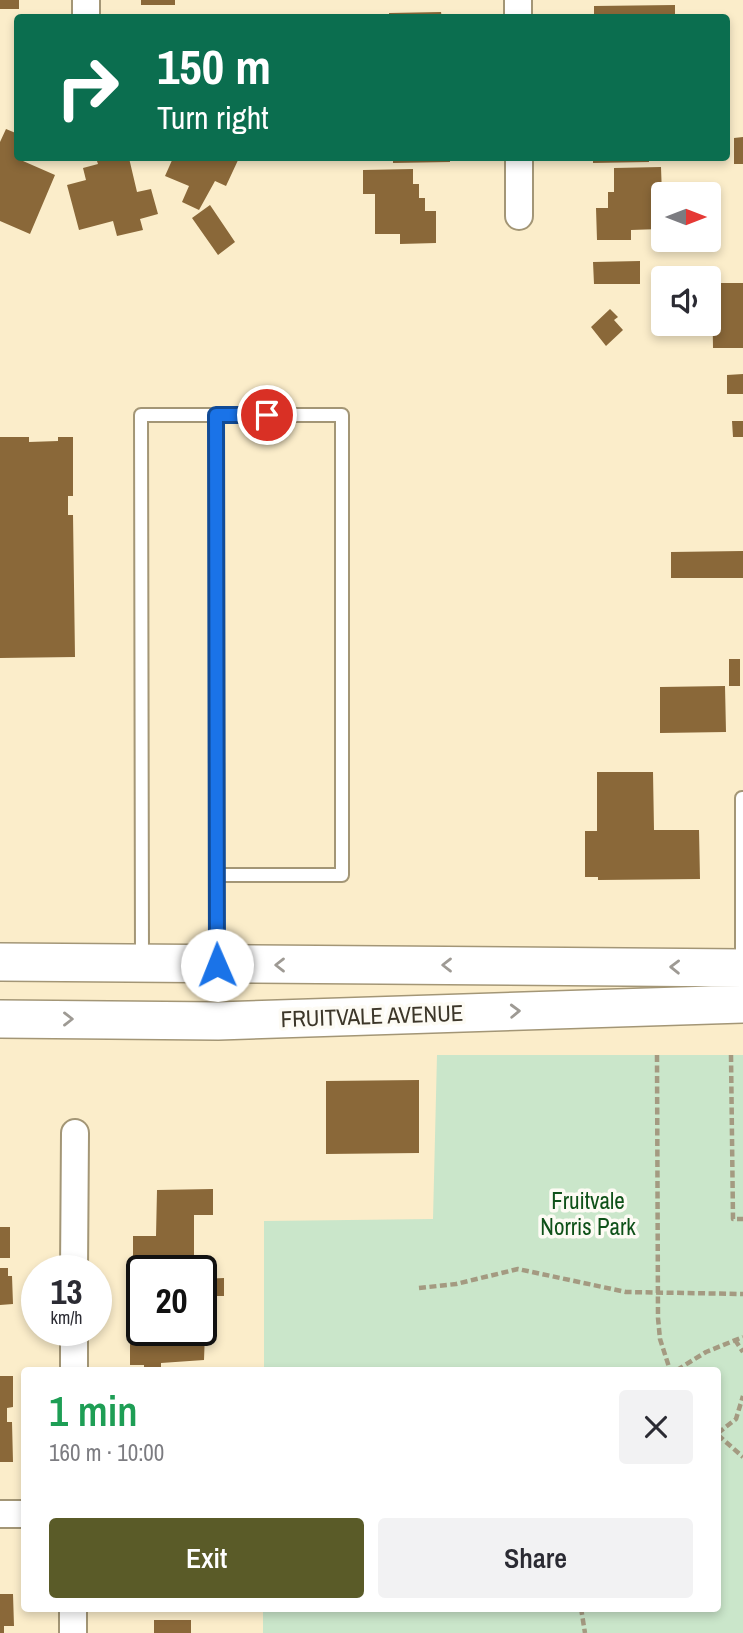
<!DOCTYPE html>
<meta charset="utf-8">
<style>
body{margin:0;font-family:"Archivo Narrow",sans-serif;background:#f2f2f3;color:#2b2b33;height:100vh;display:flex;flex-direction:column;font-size:26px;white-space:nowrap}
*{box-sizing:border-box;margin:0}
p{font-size:23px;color:#7c7c81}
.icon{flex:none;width:38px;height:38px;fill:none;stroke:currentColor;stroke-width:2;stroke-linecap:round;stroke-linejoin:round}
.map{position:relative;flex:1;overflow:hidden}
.drawer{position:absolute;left:21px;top:1367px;width:700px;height:245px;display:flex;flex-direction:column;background:#fff;border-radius:7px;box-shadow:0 4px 10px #0003}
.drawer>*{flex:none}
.top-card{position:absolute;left:14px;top:14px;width:716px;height:147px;border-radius:7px;box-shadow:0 4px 10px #0003;background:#0b6e4f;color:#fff;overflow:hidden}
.needle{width:46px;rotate:90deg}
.buttons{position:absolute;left:651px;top:182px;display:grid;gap:14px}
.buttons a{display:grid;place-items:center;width:70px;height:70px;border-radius:7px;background:#fff;box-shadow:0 4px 10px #0003;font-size:35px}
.speed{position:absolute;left:21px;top:1255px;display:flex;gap:14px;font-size:35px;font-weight:700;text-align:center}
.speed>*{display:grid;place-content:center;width:91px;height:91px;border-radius:50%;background:#fff;box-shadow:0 4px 10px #0003;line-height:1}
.speed small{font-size:18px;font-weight:400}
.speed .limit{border:4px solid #111;border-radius:10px;background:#fff;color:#111}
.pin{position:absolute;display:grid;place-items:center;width:60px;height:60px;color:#fff;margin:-30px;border:4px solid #fff;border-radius:50%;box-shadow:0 2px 7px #0007}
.me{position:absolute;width:77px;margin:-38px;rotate:359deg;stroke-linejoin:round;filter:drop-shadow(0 0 5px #0008)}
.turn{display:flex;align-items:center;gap:24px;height:147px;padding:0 28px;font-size:32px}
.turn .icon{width:91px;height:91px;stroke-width:2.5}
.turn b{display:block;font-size:49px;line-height:60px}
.round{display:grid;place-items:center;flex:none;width:74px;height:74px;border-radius:7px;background:#f2f2f3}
.summary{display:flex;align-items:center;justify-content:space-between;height:119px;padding:0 28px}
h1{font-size:42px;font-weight:600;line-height:52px;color:#1e9e55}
.cta{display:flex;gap:14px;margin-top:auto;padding:14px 28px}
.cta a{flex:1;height:80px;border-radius:7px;background:#5a5b28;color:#fff;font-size:28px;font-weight:600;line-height:80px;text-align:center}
.cta a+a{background:#f2f2f3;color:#2b2b33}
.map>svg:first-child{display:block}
</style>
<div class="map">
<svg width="743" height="1633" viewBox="0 0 743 1633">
<rect width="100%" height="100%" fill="#fbedca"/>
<path fill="#cae6ca" d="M437,1055h306v578h-480v-25h455v-238h-454v-149l169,-2z"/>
<path fill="#8a6839" d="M0,0h19v9h-19z
M141,0h34v5h-34z
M675,5v13h-81v-12z
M441,12l1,6h-53v-5z
M6,129l12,5v24h7l-2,3 32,14 -25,59 -30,-13v-79z
M743,137v27h-9v-26z
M96,158h33l8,34 14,-3 7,25 -18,5 3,11 -26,6 -4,-15 -34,9 -12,-45 19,-5 -3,-12 15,-4z
M173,158h66l-13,28 -11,-5 -16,29 -17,-8 7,-16 -24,-10z
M393,158h57v4l-57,1z
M593,158h56v4l-56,1z
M661,167l2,57h-3v5l-29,1v10h-34l-1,-32h12v-16h6v-24z
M413,169v15h6v14h6v13h11v32l-36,1v-10h-25v-40h-12v-24z
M210,205l25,37 -17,13 -26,-37z
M640,261v23h-46l-1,-22z
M712,283h31v65h-30z
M610,309l8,8 -4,3 9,10 -17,16 -15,-19z
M743,374v20h-16v-19z
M732,421h11v16h-10z
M0,437h29v5l29,-1v-4h15v59h-5v19h5l2,142 -75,1z
M743,551v27h-72v-26z
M729,659h11v27h-11z
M725,686l1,46 -66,1v-46z
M597,772h56l1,58h45l1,49 -102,1v-3h-13v-46h12z
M419,1080v73l-93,1v-73z
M213,1189v26h-19v40h-6v10l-18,1v-11h-4v11h-33v-30h23l1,-46z
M0,1227h10v31h-10z
M0,1268h8v8h4l1,28 -13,1z
M224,1278v18h-23v-17z
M201,1305h5l-2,55 -43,3v7h-17v-5h-14v-25l14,-1v-9h57z
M0,1376h13v31l-6,1v14h5l1,40h-13z
M0,1594h13l1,32h-10v7h-4z
M154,1620h37v13h-37z"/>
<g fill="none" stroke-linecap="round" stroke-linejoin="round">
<defs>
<path id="lane" d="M216,875v-460
M142,960l-1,-545h201v460h-126l1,86
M742,964v-166"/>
<path id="street" d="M86,0v18
M518,0v18
M519,158v58
M74,1270l1,-137
M74,1370v-40
M0,1514h24
M73,1633v-25"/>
<path id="secondary" d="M0,962l743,6
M0,1019l218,2 525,-17"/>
</defs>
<use href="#lane" stroke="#a39676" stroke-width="16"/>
<use href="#street" stroke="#a39676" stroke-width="30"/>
<use href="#secondary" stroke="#a39676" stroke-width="40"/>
<path stroke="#a49a81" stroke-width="4.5" stroke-dasharray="7 3.5" stroke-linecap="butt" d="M657,1055l1,263 2,21 10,31
M731,1055l2,164h10
M419,1288l37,-4 62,-15 108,23 117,2
M735,1340l8,12
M677,1370l29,-18 37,-15
M718,1433l18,-14 7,-23
M718,1435l25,22
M581,1608l4,25"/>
<use href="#lane" stroke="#fff" stroke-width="12"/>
<use href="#street" stroke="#fff" stroke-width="26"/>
<use href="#secondary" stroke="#fff" stroke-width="37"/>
</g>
<defs><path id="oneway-chevron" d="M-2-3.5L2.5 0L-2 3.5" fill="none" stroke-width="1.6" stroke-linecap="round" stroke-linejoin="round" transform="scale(1.75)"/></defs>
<g stroke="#9e9a94">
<use href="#oneway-chevron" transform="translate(280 965) rotate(180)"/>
<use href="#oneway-chevron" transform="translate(447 965) rotate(180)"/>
<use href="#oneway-chevron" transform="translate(675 967) rotate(-179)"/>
<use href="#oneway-chevron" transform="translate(515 1011) rotate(-2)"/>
<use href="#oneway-chevron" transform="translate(68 1019)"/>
</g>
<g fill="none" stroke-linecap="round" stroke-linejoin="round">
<defs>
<path id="route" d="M217,965l-1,-550h51"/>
</defs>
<use href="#route" stroke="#114b97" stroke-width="18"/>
<use href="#route" stroke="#1a73e8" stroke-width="12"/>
</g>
<g text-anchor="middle" stroke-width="7" stroke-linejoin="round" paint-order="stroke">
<g font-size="23" fill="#3c3629" stroke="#fdfbf4">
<text transform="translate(372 1016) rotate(-2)" y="8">FRUITVALE AVENUE</text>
</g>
<g font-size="23" fill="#0f5119" stroke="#fdfbf4">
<text x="588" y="1209">Fruitvale<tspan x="588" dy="26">Norris Park</tspan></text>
</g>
</g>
</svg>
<div class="buttons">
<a><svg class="needle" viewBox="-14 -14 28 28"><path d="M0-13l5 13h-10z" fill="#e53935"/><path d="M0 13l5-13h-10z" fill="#7c7c81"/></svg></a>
<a><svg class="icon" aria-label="sound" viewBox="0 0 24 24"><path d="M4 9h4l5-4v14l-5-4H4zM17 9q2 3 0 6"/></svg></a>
</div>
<div class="speed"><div>13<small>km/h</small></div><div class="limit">20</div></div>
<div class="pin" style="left:267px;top:415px;background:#d93025"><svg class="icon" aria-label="arrive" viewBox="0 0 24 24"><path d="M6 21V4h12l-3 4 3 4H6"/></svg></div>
<svg class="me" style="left:217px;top:965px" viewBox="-20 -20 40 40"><circle r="19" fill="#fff"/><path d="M0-13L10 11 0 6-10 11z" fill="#1a73e8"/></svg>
<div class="top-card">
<div class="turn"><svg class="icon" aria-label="right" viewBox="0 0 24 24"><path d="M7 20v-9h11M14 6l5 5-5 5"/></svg><div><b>150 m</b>Turn right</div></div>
</div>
<section class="drawer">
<div class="summary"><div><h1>1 min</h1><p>160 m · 10:00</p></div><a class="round"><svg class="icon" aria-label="close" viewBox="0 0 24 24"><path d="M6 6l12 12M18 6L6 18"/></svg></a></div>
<div class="cta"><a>Exit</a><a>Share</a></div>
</section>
</div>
